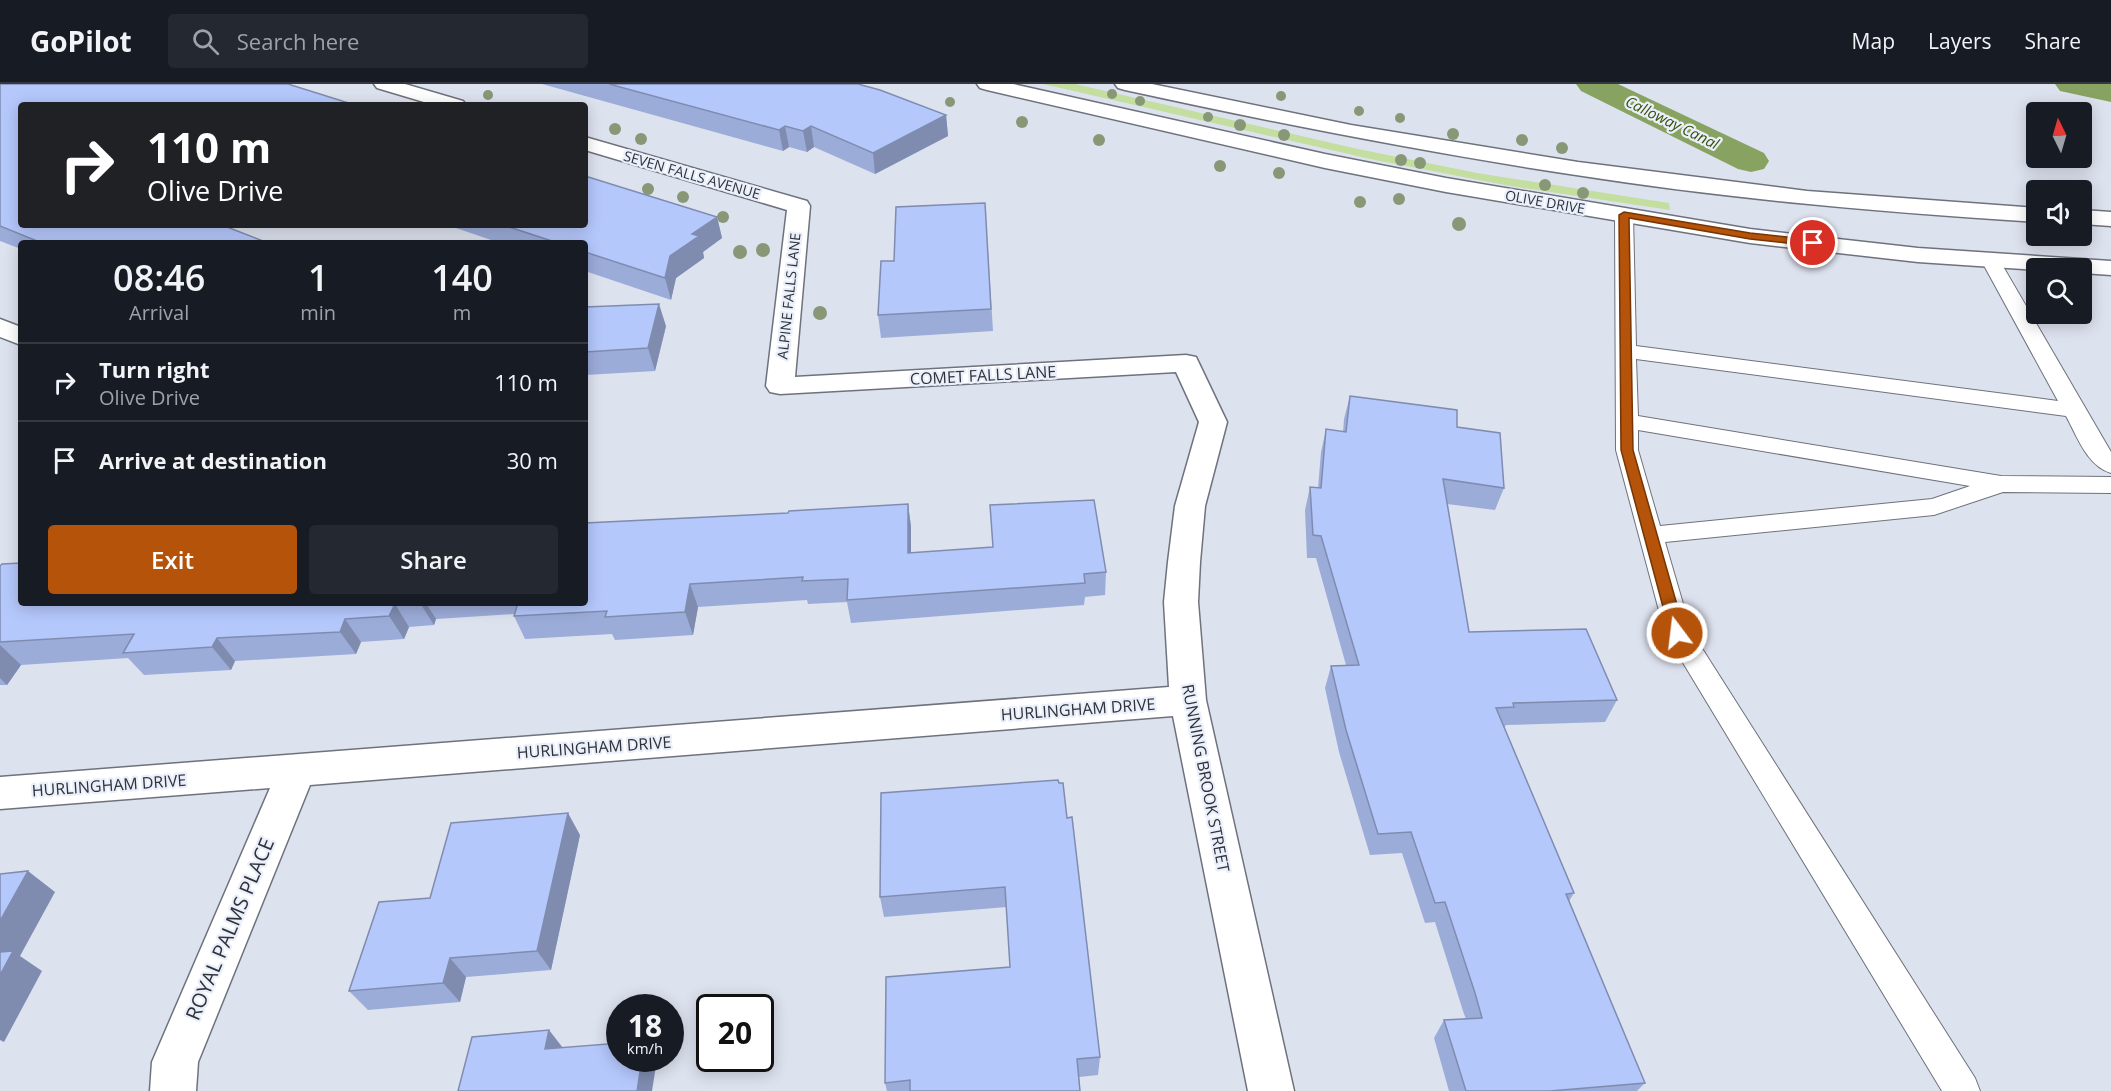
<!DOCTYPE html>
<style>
body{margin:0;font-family:"Open Sans",sans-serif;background:#242831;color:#f1f3f6;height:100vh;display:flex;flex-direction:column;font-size:22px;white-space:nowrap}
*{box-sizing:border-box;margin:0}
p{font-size:20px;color:#9ea1a6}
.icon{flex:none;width:33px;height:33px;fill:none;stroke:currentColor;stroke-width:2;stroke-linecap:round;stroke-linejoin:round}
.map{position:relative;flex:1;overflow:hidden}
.drawer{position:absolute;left:18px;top:156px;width:570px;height:366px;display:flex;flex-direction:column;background:#171b24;border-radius:6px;box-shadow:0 3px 15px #0003}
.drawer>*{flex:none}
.banner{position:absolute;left:18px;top:18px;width:570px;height:126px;border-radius:6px;box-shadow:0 3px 15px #0003;background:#202124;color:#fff;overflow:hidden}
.needle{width:39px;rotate:355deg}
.controls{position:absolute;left:2026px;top:18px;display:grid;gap:12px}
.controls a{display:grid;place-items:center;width:66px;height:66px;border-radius:6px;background:#171b24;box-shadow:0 3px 15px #0003;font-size:30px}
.speed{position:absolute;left:606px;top:910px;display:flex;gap:12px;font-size:30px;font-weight:700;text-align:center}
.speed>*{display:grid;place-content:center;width:78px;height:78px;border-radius:50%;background:#171b24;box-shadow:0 3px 15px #0003;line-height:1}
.speed small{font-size:15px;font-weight:400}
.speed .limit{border:3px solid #111;border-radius:9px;background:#fff;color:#111}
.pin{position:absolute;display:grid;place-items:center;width:51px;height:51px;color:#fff;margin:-26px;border:3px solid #fff;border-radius:50%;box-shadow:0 2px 6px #0007}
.me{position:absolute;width:66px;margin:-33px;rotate:345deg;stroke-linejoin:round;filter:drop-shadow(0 0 4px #0008)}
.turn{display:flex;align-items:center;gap:21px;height:126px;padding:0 30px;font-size:27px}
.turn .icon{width:78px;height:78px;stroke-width:2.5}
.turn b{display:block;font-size:42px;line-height:51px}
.eta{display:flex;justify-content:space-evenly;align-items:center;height:102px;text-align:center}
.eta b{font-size:36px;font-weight:600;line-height:42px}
.primary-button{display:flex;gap:12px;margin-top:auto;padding:12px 30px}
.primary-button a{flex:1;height:69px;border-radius:6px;background:#b45309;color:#fff;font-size:24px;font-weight:600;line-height:69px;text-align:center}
.primary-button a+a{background:#242831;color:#f1f3f6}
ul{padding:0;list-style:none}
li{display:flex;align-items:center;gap:18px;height:78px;padding:0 30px;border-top:2px solid #363941}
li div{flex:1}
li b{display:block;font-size:22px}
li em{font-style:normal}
header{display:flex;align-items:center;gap:36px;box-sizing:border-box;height:84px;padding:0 30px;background:#171b24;border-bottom:2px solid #363941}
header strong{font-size:28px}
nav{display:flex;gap:33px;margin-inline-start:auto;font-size:21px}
.search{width:420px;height:54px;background:#242831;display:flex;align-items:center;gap:15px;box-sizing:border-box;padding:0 21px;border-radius:6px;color:#9ea1a6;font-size:22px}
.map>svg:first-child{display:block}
</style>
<header>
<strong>GoPilot</strong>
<div class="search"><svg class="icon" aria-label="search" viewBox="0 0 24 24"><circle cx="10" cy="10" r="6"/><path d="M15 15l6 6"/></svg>Search here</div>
<nav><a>Map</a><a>Layers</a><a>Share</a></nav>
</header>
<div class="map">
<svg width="2111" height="1007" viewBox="0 0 2111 1007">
<rect width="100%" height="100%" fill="#dde2ef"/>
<path fill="#c3de9f" d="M1043,0h32l283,65 119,24 192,30 1,7 -160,-24 -135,-26z"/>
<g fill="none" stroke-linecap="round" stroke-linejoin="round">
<path fill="#88a361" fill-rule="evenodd" d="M1576,0h42l146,69 5,8 -5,8 -13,3 -13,-3 -157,-78z
M2055,0h56v18l-51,-11z"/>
<defs>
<path id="service" d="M1624,126l6,1 3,4 3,131 422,55 -77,-141 2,-4h14l114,196v21c-24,-7 -34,-37 -45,-57l-430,-57 2,57 363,60 110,1v16l-108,-1 -69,23 -269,27 26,89 284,447 5,13h-38l-277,-458 -49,-183 -1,-235 3,-4zM1638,346l332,56 -38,13 -272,27 -22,-76z"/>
<path id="minor" d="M374,0h31l58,17 3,4h-32l-57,-17z
M585,53l222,64 3,5 -15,171 391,-22 10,2 31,65 -22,84 -5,56 -2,40 8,98 88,391h-46l-75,-375 -863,69 -112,277 -2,29h-46l2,-29 118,-274 -270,21v-32l1169,-90 -5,-85 4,-40 7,-56 24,-84 -23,-50 -396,22 -10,-2 -4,-6 21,-176 -202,-60z
M0,235l21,8v18l-21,-8z"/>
<path id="secondary" d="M977,0h36l312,70 121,24 304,51 168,19 193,13v14l-29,-2v-5h-45v2l-119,-8 -168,-19 -304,-51 -121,-24 -338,-78 -7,-2z
M1115,0h37l199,41 227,37 229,29 230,17v14c-154,-10 -308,-23 -461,-47 -152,-23 -301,-52 -451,-85l-7,-2z
M2082,126l29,2v14l-29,-2z"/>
</defs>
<use href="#service" stroke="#6e727d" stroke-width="2"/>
<use href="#minor" stroke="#6e727d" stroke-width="3"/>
<use href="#secondary" stroke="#6e727d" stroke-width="3"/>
<use href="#service" fill="#fff" fill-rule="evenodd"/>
<use href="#minor" fill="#fff" fill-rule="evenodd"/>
<use href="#secondary" fill="#fff" fill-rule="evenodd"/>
</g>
<g fill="#889877">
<circle cx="1112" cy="10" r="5"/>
<circle cx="488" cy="11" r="5"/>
<circle cx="1281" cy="12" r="5"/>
<circle cx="1140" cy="17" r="5"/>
<circle cx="950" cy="18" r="5"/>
<circle cx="1359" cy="27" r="5"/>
<circle cx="1208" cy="33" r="5"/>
<circle cx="1400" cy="34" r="5"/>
<circle cx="1022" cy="38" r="6"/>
<circle cx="1240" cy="41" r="6"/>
<circle cx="615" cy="45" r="6"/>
<circle cx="1453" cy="50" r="6"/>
<circle cx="1284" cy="51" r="6"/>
<circle cx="641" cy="55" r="6"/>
<circle cx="1099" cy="56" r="6"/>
<circle cx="1522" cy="56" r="6"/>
<circle cx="1562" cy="64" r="6"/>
<circle cx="1401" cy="76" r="6"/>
<circle cx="1420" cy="79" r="6"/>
<circle cx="1220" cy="82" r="6"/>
<circle cx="1279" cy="89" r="6"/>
<circle cx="1545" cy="101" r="6"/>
<circle cx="648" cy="105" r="6"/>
<circle cx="1583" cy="109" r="6"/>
<circle cx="683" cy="113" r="6"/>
<circle cx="1399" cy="115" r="6"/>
<circle cx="1360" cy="118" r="6"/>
<circle cx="723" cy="133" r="6"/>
<circle cx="1459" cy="140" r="7"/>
<circle cx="763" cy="166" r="7"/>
<circle cx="740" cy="168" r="7"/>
<circle cx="820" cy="229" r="7"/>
</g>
<path fill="#9cacd9" d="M0,0l21,21v120l247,18h-247v6l-21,-8z
M542,0h316l88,31 2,21 -73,38 -61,-27 -7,5 -18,-5 -6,4z
M985,119l8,128 -112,7 -3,-23 16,-54z
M717,133l5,21 -19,14 1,6 -28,20 -5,22 -86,-29v-28h-85l-53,-18h138z
M585,223l81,19 -11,45 -70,4z
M1350,312l107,31 47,61 -9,22 -48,-6 22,128 148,68 -12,22 -99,3 -2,3 70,165 -5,8 76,182 -8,8h-188l-15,-53 10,-18 22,-1 -3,-8 -28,-89 -10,1 -23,-70 -32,2 -31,-103 -14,-64 6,-22 15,-1 -30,-107h-9l-2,-48 5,-23 8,1 3,-36 5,-23 17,3 1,-13z
M908,420l3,23v25l195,20 -1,23 -20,2 -1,8 -233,18 -4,-21 -39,2 -1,-4 -109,7 -5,28 -78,5 -3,-6 -87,5 -11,-23v-2l-78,5 -2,6 -25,2 -5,12 -43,3 -5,12 -121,7 -4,9 -87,5 -16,-17 -107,7 -14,20h-7v-119l21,37h564l203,-90z
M1067,734l33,239 -2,18 -19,2 1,14h-193l-2,-8 125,-116 -3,-60 -123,10 -4,-20z
M580,751l-29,135 -85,7 -6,25 -92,8 -19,-19 81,-93z"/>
<path fill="#7f8cb0" d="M946,31l2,21 -73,38 -2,-21z
M785,42l4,21 -6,4 -4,-21z
M811,42l3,21 -7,5 -4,-21z
M717,133l5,21 -19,14 1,6 -28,20 -5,22 -6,-22 5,-22 22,-22z
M659,220l7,22 -11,45 -7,-23z
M908,420l3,23v49l-3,-23z
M690,500l8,23 -5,28 -8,-23z
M420,519h6l10,16 -2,6z
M395,520l14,23 -5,12 -15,-23z
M345,535l16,23 -5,12 -16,-22z
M217,554l18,23 -4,9 -19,-23z
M0,561l21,20 -14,20 -7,-7z
M568,729l12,22 -29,135 -14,-19z
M28,787l27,21 -35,64 22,15 -38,71 -4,-2v-119z
M450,874l16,19 -6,25 -17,-19z
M549,946l14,18 -18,1z
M642,975h15l-5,32h-15z"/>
<path fill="#b5c8fc" stroke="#7f8cb0" stroke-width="1.5" d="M0,0h288l67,21h-334v120h201l46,18h-226l-42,-17z
M609,0h249l22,6 66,25 -73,38 -62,-27 -8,5 -18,-5 -6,4z
M585,92l132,41 -25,17 7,2 -29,20 -5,22 -80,-26v-9h-27l-55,-18h82z
M985,119l6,106 -113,6 3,-54h13l2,-54z
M659,220l-11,44 -63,4v-45z
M1350,312l107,14v17l43,6 4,55 -61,-9 26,153 117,-3 31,71 -104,3 1,4 -18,1 78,185 -8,1 79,189 -95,8h-84l-22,-71 38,-2 -7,-25 -30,-91 -10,1 -24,-71 -33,2 -32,-104 -15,-64 28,-1 -38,-129 -8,-1 -3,-48 11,1 5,-59 20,3z
M1094,416l12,72 -22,2 1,9 -238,17 1,-21 -46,2 1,-4 -113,7 -5,28 -80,5 2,-6 -93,5 4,-13h67v-80l203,-10 1,-2 119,-7v49l85,-6 -3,-42z
M21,479v40h387l-13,1 -6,12 -44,3 -5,13 -123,6 -5,9 -89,6 11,-19 -134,8v-76l2,-2z
M1058,696l1,3h4l4,35 5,-1 28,240 -23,2 3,32h-170v-11l-25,3 1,-106 124,-10 -5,-80 -125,10 1,-104z
M568,729l-31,138 -87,7 -7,25 -94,8 30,-89 51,-4 21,-75z
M28,787l-28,50v-47z
M13,867l-13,24v-23z
M549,946l-4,19 75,-6v16h22l-5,32h-179l14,-54z"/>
<path fill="#b45309" stroke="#753606" stroke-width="1.5" d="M1624,128l126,21 63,7 5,3 -5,3 -63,-7 -121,-21 4,232 52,183 -8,5 -7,-5 -49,-183 -2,-235z"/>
<g text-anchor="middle" stroke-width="4.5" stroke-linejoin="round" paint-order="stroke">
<g font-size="14" fill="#303237" stroke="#eaeffc">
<text transform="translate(692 91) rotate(16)" y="5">SEVEN FALLS AVENUE</text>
<text transform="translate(1545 118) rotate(10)" y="5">OLIVE DRIVE</text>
<text transform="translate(789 212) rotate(-84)" y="5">ALPINE FALLS LANE</text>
</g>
<g font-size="15" font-style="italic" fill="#374f02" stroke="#eaeffc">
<text transform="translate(1672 39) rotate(26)" y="5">Calloway Canal</text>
</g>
<g font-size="16" fill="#303237" stroke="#eaeffc">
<text transform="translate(983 291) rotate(-3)" y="6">COMET FALLS LANE</text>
<text transform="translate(1078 625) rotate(-4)" y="6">HURLINGHAM DRIVE</text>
<text transform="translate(594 663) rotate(-4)" y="6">HURLINGHAM DRIVE</text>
<text transform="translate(1206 694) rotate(79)" y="6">RUNNING BROOK STREET</text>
<text transform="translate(109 701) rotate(-4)" y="6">HURLINGHAM DRIVE</text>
</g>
<g font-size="20" fill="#303237" stroke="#eaeffc">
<text transform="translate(230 845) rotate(-67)" y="7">ROYAL PALMS PLACE</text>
</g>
</g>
</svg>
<div class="controls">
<a><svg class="needle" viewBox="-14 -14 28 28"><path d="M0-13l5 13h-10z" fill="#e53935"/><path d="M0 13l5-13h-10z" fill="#9ea1a6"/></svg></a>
<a><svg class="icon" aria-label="sound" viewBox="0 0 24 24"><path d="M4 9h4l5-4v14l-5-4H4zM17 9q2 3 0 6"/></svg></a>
<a><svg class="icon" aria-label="search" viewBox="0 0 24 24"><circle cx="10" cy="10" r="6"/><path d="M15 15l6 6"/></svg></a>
</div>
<div class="speed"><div>18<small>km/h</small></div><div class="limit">20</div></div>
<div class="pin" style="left:1813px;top:159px;background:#d93025"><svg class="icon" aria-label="arrive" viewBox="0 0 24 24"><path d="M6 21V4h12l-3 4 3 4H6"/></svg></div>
<svg class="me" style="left:1677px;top:549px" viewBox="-20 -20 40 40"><circle r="17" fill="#b45309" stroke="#fff" stroke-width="3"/><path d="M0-11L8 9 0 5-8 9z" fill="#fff"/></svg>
<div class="banner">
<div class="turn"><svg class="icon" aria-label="right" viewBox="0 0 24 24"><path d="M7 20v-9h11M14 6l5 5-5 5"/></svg><div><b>110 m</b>Olive Drive</div></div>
</div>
<section class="drawer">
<div class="eta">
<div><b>08:46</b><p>Arrival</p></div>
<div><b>1</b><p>min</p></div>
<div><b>140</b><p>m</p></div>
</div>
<ul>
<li><svg class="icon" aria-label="right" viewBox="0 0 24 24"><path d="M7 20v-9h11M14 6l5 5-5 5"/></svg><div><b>Turn right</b><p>Olive Drive</p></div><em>110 m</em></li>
<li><svg class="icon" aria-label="arrive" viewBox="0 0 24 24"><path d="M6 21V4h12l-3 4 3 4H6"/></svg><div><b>Arrive at destination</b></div><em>30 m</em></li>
</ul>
<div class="primary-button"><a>Exit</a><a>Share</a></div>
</section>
</div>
